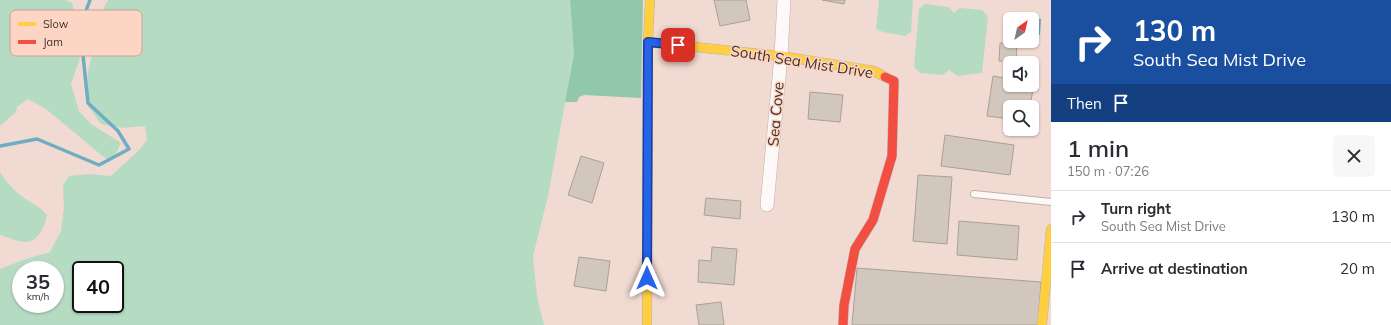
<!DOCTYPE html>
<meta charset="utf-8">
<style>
body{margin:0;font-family:Mulish,sans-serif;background:#f7f7f7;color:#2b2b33;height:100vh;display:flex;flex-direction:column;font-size:15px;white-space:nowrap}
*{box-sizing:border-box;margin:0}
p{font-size:13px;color:#7c7c81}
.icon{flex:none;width:22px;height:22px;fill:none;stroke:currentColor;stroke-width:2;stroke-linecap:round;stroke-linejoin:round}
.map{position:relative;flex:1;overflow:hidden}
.side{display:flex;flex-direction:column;background:#fff;width:340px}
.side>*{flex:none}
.top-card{background:#1a4fa0;color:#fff;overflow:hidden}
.needle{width:26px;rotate:34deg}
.buttons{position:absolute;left:1003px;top:12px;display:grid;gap:8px}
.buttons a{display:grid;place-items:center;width:36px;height:36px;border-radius:6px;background:#fff;box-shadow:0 1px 3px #0004;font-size:20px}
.speed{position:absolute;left:12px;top:261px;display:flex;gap:8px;font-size:20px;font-weight:700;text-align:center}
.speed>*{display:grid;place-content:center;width:52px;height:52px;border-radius:50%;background:#fff;box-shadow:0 1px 3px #0004;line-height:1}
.speed small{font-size:10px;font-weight:400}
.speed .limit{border:2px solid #111;border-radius:6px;background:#fff;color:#111}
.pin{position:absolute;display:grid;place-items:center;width:34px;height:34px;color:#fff;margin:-17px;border-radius:8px;box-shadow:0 2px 6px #0006}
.me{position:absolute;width:44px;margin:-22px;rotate:0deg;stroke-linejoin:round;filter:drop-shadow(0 0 3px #0008)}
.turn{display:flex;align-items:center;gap:14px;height:84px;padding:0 16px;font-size:18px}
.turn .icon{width:52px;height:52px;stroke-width:2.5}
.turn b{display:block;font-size:28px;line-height:34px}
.then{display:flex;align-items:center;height:38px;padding:0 16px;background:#0003;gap:8px;font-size:15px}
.round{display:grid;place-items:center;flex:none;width:42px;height:42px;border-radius:6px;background:#f7f7f7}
.overview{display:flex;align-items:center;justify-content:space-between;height:68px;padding:0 16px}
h1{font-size:24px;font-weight:600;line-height:30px}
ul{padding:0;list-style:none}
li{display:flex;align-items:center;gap:12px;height:52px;padding:0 16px;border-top:1px solid #e1e1e2}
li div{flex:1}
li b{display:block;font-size:15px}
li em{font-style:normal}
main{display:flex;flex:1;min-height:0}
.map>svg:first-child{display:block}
</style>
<main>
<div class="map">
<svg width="1051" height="325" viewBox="0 0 1051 325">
<rect width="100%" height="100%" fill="#f0dad1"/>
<path fill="#b5dcc2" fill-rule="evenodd" d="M0,0h65l7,3 2,8 -5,7 -8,5 -1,25 8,7 7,-4 5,7 -9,26 8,27 12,13 30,19 -8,16 -8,-1 -59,-49 -18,-10 -11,8 -1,5 -16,14z
M108,0h462l4,54 -26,142 -15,60 4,41 7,28h-544v-56l26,-10 24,-7 11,-21 3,-23 -1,-23 6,-9 21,-2 21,2 29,-27 7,-9 -2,-14 -22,2 -22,-4 -15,-21 2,-32 4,-16 -1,-10 11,-34zM21,270h34v34h-34zM81,270h34v34h-34z
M879,0h34l-2,32 -6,4 -22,-4 -7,-3z
M925,4l24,3 5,6 6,-5 22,2 6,7 -6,56 -24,3 -9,-6 -6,5 -23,-2 -6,-6 5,-58z
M0,172c7,11 16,21 27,28 9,6 12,6 20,15 -2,10 -8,27 -22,27 -8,0 -17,-5 -25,-7z"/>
<path fill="#91c8ab" d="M570,0h73l-2,98 -57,-3 -5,2 -2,5h-12l9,-48z"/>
<path fill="#6fadc2" d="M1008,16l33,3 -1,16h-8v-16h-22v14h-4z"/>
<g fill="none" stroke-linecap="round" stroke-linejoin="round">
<path stroke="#6fadc2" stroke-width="3.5" d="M0,146l37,-7 62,26 30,-16 -11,-18 -30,-28 -8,-76 10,-27"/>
</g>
<path fill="#d2c7bc" stroke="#aaa095" d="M714,0h32l4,20 -30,6z
M822,0h23l-1,4z
M1000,43l17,1 -1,18 -17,-1z
M993,76l17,3v6h22v-3l2,1 -4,24h-20v12l-23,-3z
M810,92l33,3 -3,27 -32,-3z
M945,135l69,10 -4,30 -69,-9z
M581,156l23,7 -12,40 -24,-8z
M918,175l34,2 -5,67 -34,-3z
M706,198l35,3 -1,18 -36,-4z
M959,221l60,5 -2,34 -60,-5z
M712,247l25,2 -3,36 -36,-3 1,-22 12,1z
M579,257l31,4 -4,30 -32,-5z
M857,268l184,14 -3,43h-186z
M721,302l3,23h-25l-3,-20z"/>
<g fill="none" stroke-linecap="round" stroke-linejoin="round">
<defs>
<path id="lane" d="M974,194l77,8"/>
<path id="street" d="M767,205l14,-149 3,-56"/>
<path id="slow" d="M648,42l133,14 93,15 11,6
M647,325l1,-283 2,-42
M1042,325l9,-96"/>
<path id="jam" d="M843,325l1,-20 11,-56 18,-29 19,-64 2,-75 -9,-4"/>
</defs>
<use href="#lane" stroke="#c1b0a9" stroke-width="8"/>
<use href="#street" stroke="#c1b0a9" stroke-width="14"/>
<use href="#slow" stroke="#c1b0a9" stroke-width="10"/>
<use href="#jam" stroke="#c1b0a9" stroke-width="10"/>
<use href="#lane" stroke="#fdf9f8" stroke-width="6"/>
<use href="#street" stroke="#fdf9f8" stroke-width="13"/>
<use href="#slow" stroke="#ffcf43" stroke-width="9"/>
<use href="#jam" stroke="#f24e42" stroke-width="9"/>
</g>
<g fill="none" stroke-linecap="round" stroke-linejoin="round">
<defs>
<path id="route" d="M647,278l1,-236 30,3"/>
</defs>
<use href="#route" stroke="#184099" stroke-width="10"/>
<use href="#route" stroke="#2563eb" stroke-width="7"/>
</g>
<g text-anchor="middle" stroke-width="3" stroke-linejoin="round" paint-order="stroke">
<g font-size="15" fill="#41312b" stroke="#fdd5c4">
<text transform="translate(802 62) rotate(9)" y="5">South Sea Mist Drive</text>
<text transform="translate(776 114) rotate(-85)" y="5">Sea Cove</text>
</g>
</g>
<rect x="10" y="10" width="132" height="46" rx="6" fill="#fdd5c4" stroke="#c5a496" stroke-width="1"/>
<rect x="18" y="22" width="18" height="4" fill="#ffcf43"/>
<rect x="18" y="40" width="18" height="4" fill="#f24e42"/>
<g font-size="11" fill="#41312b">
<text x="43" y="28">Slow</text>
<text x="43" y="46">Jam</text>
</g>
</svg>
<div class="buttons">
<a><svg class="needle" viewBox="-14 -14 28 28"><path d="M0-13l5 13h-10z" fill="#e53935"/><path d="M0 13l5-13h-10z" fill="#7c7c81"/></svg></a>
<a><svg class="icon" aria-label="sound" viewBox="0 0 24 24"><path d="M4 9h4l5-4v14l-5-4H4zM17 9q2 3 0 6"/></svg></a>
<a><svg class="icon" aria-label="search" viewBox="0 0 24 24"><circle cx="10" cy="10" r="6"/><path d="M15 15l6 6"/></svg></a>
</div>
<div class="speed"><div>35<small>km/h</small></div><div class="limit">40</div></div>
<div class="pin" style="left:678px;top:45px;background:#d93025"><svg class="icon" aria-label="arrive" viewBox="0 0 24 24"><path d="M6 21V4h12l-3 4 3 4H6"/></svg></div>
<svg class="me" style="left:647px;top:278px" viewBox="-20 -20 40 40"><path d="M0-17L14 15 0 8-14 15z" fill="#2563eb" stroke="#fff" stroke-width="4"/></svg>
</div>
<section class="side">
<div class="top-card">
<div class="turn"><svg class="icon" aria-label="right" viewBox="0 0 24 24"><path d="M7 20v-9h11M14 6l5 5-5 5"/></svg><div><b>130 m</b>South Sea Mist Drive</div></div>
<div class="then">Then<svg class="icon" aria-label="arrive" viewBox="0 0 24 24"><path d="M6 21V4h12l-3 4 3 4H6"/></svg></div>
</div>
<div class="overview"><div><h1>1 min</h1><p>150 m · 07:26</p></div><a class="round"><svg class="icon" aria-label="close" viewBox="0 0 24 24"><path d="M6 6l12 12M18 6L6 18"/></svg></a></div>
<ul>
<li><svg class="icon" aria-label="right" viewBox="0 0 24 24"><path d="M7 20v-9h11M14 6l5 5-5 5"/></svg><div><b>Turn right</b><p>South Sea Mist Drive</p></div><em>130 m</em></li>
<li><svg class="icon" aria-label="arrive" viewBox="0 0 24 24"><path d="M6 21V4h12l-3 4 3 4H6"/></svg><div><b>Arrive at destination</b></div><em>20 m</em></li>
</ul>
</section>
</main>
